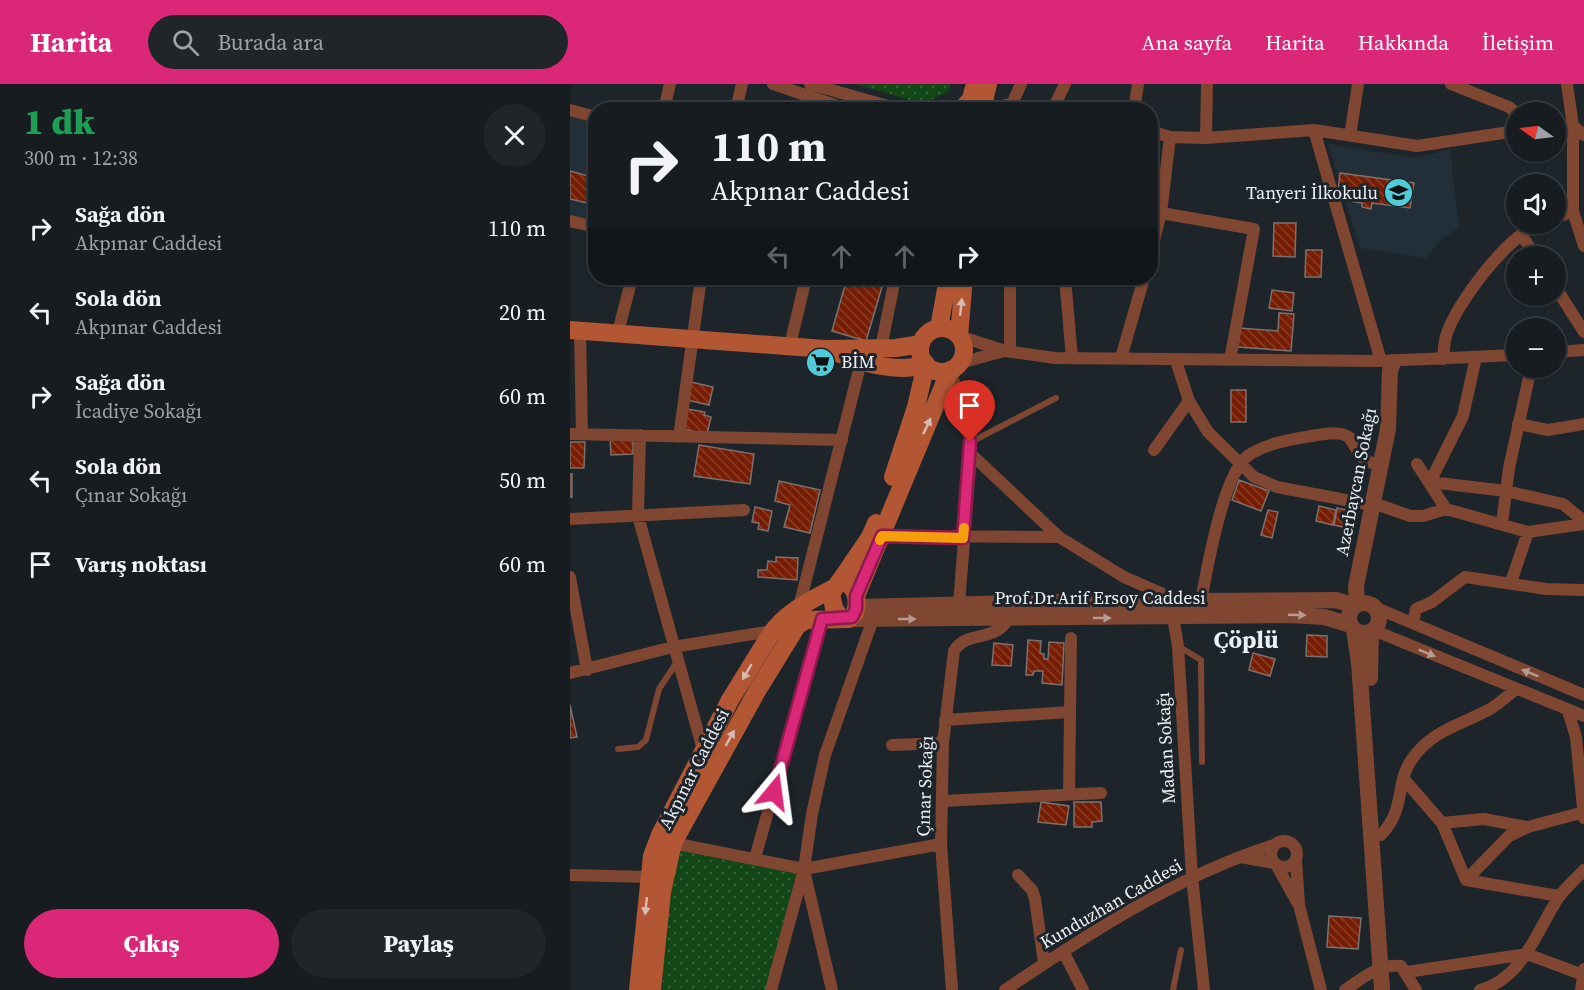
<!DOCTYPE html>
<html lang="tr">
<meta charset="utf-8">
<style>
body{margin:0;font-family:"Source Serif 4",serif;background:#1f2529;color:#f1f3f6;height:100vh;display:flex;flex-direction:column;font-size:22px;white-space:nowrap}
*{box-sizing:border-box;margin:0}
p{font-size:20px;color:#9ea1a5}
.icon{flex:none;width:33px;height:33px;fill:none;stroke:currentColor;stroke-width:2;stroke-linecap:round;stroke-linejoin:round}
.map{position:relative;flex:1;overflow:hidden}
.panel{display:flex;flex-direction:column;background:#161c20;width:570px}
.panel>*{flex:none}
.guide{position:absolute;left:18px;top:18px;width:570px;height:183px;border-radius:24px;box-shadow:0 2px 4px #0004,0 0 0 2px #353a3e;background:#161c20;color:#f1f3f6;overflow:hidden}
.needle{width:39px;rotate:284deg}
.buttons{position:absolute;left:936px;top:18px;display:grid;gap:12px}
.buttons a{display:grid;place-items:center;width:60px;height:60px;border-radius:50%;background:#161c20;box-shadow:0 2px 4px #0004,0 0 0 2px #353a3e;font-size:30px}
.pin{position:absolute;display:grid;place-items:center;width:51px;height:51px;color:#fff;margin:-62px -26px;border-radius:50% 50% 50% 0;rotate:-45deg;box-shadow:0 0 6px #0007}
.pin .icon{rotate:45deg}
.me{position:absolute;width:66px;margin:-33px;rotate:16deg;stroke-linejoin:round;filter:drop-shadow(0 0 4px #0008)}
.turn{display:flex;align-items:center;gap:21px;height:126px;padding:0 24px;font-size:27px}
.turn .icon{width:78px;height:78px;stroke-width:2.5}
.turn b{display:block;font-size:42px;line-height:51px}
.lanes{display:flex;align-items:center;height:57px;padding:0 24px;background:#0003;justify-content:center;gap:30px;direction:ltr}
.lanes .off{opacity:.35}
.round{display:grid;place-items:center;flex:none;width:63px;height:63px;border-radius:32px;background:#1f2529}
.head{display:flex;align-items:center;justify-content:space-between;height:102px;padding:0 24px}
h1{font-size:36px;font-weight:800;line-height:45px;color:#1e9e55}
.button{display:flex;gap:12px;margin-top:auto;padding:12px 24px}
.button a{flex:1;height:69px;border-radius:36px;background:#db2777;color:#fff;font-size:24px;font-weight:800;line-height:69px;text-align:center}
.button a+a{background:#1f2529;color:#f1f3f6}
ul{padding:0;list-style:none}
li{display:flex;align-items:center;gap:18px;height:84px;padding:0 24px}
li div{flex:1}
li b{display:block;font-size:22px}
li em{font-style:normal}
header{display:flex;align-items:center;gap:36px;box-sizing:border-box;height:84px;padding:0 30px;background:#db2777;color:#fff}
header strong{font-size:28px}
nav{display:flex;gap:33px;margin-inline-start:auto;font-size:21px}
.search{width:420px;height:54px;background:#1f2529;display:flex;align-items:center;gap:15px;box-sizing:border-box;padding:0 21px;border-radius:33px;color:#9ea1a5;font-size:22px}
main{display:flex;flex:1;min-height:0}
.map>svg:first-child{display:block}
</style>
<header>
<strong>Harita</strong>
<div class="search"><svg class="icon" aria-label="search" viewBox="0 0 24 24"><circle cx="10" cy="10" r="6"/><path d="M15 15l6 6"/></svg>Burada ara</div>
<nav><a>Ana sayfa</a><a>Harita</a><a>Hakkında</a><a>İletişim</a></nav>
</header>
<main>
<section class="panel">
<div class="head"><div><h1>1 dk</h1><p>300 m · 12:38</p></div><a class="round"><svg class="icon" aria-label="close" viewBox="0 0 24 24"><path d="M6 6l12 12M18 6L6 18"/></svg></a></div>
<ul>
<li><svg class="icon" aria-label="right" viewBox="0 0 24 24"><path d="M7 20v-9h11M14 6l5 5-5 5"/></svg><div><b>Sağa dön</b><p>Akpınar Caddesi</p></div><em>110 m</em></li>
<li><svg class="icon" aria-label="left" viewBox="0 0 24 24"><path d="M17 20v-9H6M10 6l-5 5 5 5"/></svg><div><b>Sola dön</b><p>Akpınar Caddesi</p></div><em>20 m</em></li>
<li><svg class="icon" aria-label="right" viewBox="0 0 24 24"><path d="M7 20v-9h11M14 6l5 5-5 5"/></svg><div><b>Sağa dön</b><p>İcadiye Sokağı</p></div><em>60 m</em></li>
<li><svg class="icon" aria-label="left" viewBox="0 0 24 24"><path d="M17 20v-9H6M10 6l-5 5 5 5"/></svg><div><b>Sola dön</b><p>Çınar Sokağı</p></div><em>50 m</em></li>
<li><svg class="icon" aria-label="arrive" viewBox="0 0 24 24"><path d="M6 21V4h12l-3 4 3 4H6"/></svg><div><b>Varış noktası</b></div><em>60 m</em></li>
</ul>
<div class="button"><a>Çıkış</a><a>Paylaş</a></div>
</section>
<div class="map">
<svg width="1014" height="906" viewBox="0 0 1014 906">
<defs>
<pattern id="park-dots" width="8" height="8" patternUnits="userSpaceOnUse" patternTransform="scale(1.5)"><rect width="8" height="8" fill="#124616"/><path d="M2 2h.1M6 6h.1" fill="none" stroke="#356138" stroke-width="1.8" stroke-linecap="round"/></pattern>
<pattern id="building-back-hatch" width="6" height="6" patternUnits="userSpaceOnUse" patternTransform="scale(1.5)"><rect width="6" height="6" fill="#771d03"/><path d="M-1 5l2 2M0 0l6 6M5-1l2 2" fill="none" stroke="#8a3e28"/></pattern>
</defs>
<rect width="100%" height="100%" fill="#1d252b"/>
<path fill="#222f39" d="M0,32l25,8v98l-25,-7z
M758,60l87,14 35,-9 9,79 -18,11 -15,19 -66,-10z"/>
<path fill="url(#park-dots)" d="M285,0h96l-2,7 -26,13z
M107,764l119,25 -30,117h-104l7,-107z"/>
<path fill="url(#building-back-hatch)" stroke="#7d716e" stroke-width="1.5" d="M0,87l26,7v27l-26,-6z
M770,89l74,10 -4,25 -38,-5 -1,6 -9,-2v-4l-25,-4z
M704,139h22l-1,34 -22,-1z
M736,166h16l-1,27h-16z
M277,194l35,9 -16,54 -34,-10z
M702,206l22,3 -2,18 -23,-3z
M709,229l15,1 -3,37 -53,-4 2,-19 38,3z
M121,298l22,5 -4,18 -22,-5z
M661,306h15v32h-15z
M117,325l18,3 -1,3 7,2 -4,17 -25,-5z
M63,353v17l-22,1 -1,-17z
M0,358h15l-1,26h-14z
M129,361l55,9 -4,30 -56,-8z
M0,390h2v23h-2z
M669,396l30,11 -8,20 -29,-11z
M209,397l41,9 -10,43 -26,-6 6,-22 -15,-4z
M749,422l17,4 -3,15 -17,-4z
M185,423l17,4 -4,20 -10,-2 1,-6 -7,-1z
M767,424l14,3 -4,17 -13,-3z
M698,426l10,2 -6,26 -11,-3z
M206,473l22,1 -1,22 -39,-3v-7h9l1,-9 8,1z
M737,551l20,1v21l-21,-1z
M458,556l13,1 -1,12 4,1v5h4l1,-17 15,1 -2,42 -20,-2 1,-12h-9l-1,4h-7z
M424,559l19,2 -2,21 -19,-1z
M683,569l22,6 -5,17 -21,-6z
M0,621l7,32 -7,1z
M471,718l28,4 -3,19 -28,-3z
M504,718h27l1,19 -10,1v5h-18z
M759,832l32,2 -3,31 -31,-2z"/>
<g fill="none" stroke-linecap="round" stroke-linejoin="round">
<path stroke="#7f4631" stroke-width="6" d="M401,358l85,-44
M608,562l23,14 1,102
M48,665l20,-2 8,-7 13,-51 18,-27
M603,906l8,-40"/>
<path stroke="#7f4631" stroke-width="12" d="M203,0l77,26
M240,0l92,26
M881,0l58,23 7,6
M997,0l6,42v85l11,35
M442,20l9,-20
M421,24l21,-4 46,6
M0,26l26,7
M94,26l6,-26
M166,26l6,-26
M480,26l3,-1 12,-25
M564,26l4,-26
M986,43l17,-1 11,9
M744,46l67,231
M580,47l20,6 36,1 108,-8 103,16 99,-15
M780,52l8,-52
M636,54l1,-54
M591,129l93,16 -24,131
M986,134l17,-7
M0,137l26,6
M951,150l14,22
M580,171l11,-42 9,-76
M495,194l7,80
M986,204l28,44
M10,246l2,104
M48,248l14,-54
M389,252l46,15 50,7 326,3 135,-6
M220,261l16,-67
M311,264l14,-70
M440,268v-74
M986,268l28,-2
M906,273l-13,59 -33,66 76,9 57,13 21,17
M551,274l23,-80
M873,275c1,-8 1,-16 3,-23 10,-33 62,-101 94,-112
M606,277l13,40 19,31 46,45 23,10 95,18
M390,279l44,-12
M380,286l19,59 2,25 -12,150
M948,340l30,6 36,-6
M0,350l272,6
M70,351l-2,81 65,234
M109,353l22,-159
M584,366l35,-49
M401,370l88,83 65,40 48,21
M847,380l29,45
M812,422l28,10h13l23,-7 82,23 56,-8
M0,435l174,-9
M932,440l7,-56 22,-100
M312,452l177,1
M0,493l17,93
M941,498l17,-50
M631,517c6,-31 22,-129 48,-146 15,-10 40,-16 57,-18 13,-2 33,-8 44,1 11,18 8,21 31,28
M229,523l62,-245
M804,523l210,88
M603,533l5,29 14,231 12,113
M843,539l3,-14 16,-7 33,-25 81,12 38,1
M803,546l211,86
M0,589l103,-26 99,-16
M998,627l8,26 8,81
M375,636l125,-8
M322,661l51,-2
M833,694l39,45 24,57
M499,710l2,-156
M372,717l159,-8
M872,739l42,-4 43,8
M811,751c26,-28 13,-50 31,-76 20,-29 49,-34 78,-50 9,-5 17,-13 26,-20
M701 770a13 13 0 1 1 26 0a13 13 0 1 1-26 0Z
M103,759l131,26 137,-25
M670,773l34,6
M185,774l67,-239
M726,776l3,45 22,85
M707,782l20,36
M234,786l28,120
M0,791l79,2
M448,791l14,15 3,9 9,64
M896,796l43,-44 19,-9 56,-15
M896,796l93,16
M493,867l20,39
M837,888l120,-18 56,21
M201,906l33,-121 8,-55 13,-59 48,-136
M382,906l-11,-146 2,-101 11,-92c13,-22 40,-7 55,-33
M435,906c84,-57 172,-114 269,-145
M775,906c18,-12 33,-26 56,-24l15,24
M910,906c44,-12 56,-59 79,-93 6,-9 17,-18 25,-27
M1011,906l3,-21"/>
<path stroke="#7f4631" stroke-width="16" d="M779 534a15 15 0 1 1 30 0a15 15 0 1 1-30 0Z
M787,521l-1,-19 32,-157 2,-58 3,-9
M287,523l196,-5 283,-2 19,6
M279,535l440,-4 35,2 27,8
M784,546l5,33 23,327
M800,594l1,-47"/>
<path stroke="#b25634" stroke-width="18" d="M418,0l-4,17 7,9
M391,26l10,-11 4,-15
M369,244l9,-50
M350 266a22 22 0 1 1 44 0a22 22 0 1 1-44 0Z
M0,246l255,19 71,-1 25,-4
M389,252l5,-58
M268,269c26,10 60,21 88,11
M323,393l23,-70 10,-43
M270,497l30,-44 6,-14
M286,512l94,-226
M68,906l14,-134 8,-21 70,-135 40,-65c15,-22 39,-34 62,-46
M82,906l10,-98 11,-49 84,-152 40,-65 9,-6 43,-1 6,-6c4,-14 1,-29 -15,-32l-9,12 3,15 6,9"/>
</g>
<defs><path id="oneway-solid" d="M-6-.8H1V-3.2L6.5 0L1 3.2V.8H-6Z" transform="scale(1.5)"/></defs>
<g fill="#d7bab1">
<use href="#oneway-solid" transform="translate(391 223) rotate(-84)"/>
<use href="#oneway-solid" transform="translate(357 342) rotate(-65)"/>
<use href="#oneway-solid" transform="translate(177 588) rotate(120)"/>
<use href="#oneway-solid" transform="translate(160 654) rotate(-61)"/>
<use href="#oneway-solid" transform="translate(76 822) rotate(96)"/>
</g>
<g fill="#b59b92">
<use href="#oneway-solid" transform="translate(727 531) rotate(2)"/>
<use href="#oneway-solid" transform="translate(532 534)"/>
<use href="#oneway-solid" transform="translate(337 535)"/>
<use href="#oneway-solid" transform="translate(857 569) rotate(22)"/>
<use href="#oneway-solid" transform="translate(960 589) rotate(-158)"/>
</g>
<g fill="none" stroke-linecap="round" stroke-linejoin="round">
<defs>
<path id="route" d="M204,708l48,-173 30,-2 4,-8v-13l26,-60 81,2 7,-96"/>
</defs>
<use href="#route" stroke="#8e194d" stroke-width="15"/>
<use href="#route" stroke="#db2777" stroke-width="10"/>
<path stroke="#f59e0b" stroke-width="10" d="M310,456l2,-4 81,2 1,-10"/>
</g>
<defs>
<symbol id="school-disc" viewBox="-11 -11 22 22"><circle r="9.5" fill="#52cbd9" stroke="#1d252b"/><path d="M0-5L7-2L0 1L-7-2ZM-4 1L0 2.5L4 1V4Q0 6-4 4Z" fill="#111"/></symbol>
<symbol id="supermarket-disc" viewBox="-11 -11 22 22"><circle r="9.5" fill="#52cbd9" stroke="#1d252b"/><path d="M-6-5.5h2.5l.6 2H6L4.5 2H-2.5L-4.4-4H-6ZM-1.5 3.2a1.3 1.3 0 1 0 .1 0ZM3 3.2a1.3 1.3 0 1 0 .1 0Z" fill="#111"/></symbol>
</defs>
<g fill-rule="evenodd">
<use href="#school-disc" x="812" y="92" width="33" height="33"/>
<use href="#supermarket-disc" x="234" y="262" width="33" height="33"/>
</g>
<g text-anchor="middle" stroke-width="6" stroke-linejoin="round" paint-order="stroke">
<g font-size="18" fill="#ebf0f4" stroke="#1d252b" text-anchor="end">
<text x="808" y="115">Tanyeri İlkokulu</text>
<text x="271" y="284" text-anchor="start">BİM</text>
</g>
<g font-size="18" fill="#ebf0f4" stroke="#1d252b">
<text transform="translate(786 398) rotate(-79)" y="6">Azerbaycan Sokağı</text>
<text x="530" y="520">Prof.Dr.Arif Ersoy Caddesi</text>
<text transform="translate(596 664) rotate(-93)" y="6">Madan Sokağı</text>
<text transform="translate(124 685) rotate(-63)" y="6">Akpınar Caddesi</text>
<text transform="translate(355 702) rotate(-88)" y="6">Çınar Sokağı</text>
<text transform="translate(541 820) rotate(-30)" y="6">Kunduzhan Caddesi</text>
</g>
<g font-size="24" font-weight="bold" fill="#ebf0f4" stroke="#1d252b">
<text x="676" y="564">Çöplü</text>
</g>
</g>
</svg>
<div class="buttons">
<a><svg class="needle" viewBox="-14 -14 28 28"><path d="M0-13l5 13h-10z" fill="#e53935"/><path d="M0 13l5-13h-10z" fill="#9ea1a5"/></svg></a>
<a><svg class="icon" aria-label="sound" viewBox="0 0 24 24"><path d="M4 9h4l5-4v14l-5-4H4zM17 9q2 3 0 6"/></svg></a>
<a>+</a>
<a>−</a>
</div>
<div class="pin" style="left:400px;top:358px;background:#d93025"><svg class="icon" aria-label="arrive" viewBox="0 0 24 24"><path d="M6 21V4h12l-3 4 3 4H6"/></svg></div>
<svg class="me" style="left:204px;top:708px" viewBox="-20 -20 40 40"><path d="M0-17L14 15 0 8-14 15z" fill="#db2777" stroke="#fff" stroke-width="4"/></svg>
<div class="guide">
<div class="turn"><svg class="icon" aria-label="right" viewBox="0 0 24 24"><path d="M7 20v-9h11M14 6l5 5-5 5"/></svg><div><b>110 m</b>Akpınar Caddesi</div></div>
<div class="lanes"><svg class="icon off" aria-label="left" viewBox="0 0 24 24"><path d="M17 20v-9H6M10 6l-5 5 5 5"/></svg><svg class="icon off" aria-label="ahead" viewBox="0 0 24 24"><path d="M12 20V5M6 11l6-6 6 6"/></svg><svg class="icon off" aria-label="ahead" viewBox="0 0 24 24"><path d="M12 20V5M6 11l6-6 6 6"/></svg><svg class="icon" aria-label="right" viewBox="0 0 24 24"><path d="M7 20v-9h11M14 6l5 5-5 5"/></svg></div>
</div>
</div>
</main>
